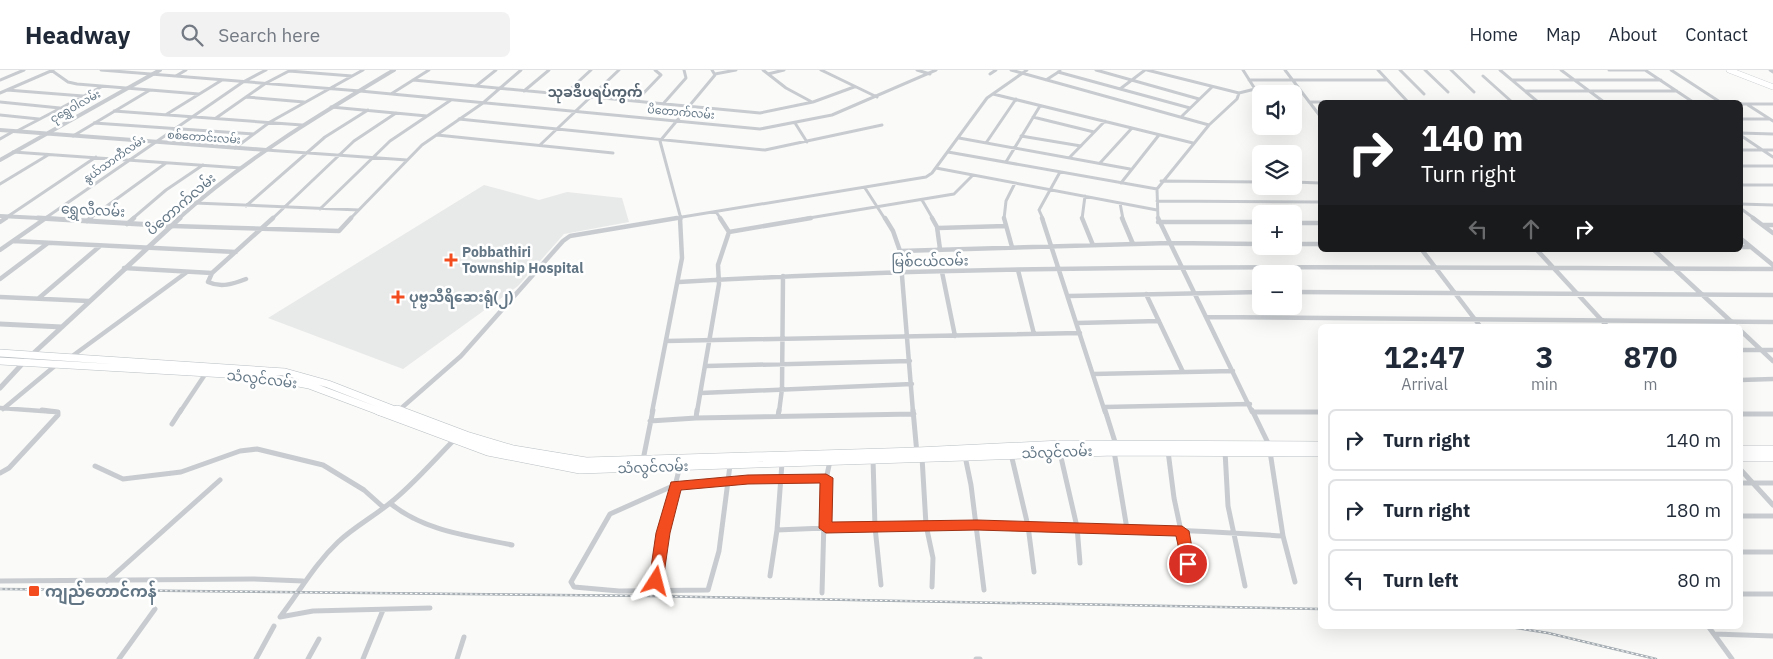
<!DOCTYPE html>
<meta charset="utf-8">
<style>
body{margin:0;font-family:"IBM Plex Sans","Noto Sans Myanmar",sans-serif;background:#f2f2f3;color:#1f2937;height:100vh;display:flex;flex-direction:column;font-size:19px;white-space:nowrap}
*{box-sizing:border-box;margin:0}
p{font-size:16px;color:#747a83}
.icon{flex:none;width:28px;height:28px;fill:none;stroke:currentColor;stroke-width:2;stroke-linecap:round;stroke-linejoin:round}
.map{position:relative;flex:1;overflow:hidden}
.details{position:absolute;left:1318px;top:254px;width:425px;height:305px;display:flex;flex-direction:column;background:#fff;border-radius:8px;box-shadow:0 5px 20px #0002}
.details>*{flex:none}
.guide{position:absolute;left:1318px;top:30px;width:425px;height:152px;border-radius:8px;box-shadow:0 5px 20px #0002;background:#202124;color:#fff;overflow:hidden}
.tools{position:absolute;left:1252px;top:15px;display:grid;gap:10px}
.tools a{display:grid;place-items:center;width:50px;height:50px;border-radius:8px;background:#fff;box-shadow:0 5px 20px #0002;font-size:25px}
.pin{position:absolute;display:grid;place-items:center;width:42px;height:42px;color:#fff;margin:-21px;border:2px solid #fff;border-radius:50%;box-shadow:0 1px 5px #0007}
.me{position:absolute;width:55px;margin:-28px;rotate:9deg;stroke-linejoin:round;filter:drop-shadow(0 0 4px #0008)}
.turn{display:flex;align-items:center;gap:18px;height:105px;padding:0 20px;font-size:22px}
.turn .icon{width:65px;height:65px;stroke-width:2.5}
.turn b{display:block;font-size:35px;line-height:42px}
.lanes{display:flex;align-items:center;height:48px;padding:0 20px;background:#0003;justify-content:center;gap:25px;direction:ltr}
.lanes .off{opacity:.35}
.eta{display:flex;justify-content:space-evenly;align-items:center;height:85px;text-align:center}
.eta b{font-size:30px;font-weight:700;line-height:35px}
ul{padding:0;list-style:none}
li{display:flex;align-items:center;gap:15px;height:62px;margin:0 10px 8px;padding:0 10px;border:2px solid #e0e1e3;border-radius:8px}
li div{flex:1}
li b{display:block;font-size:19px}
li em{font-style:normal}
header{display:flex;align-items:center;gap:30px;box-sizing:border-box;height:70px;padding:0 25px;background:#fff;border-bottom:1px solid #e0e1e3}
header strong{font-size:24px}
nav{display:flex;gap:28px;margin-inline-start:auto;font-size:18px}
.search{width:350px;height:45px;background:#f2f2f3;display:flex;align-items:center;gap:12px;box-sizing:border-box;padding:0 18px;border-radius:8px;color:#747a83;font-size:19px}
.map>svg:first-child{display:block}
</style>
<header>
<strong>Headway</strong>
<div class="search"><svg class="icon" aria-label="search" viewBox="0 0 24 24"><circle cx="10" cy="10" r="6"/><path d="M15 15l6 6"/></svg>Search here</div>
<nav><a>Home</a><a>Map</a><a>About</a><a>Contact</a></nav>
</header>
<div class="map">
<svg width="1773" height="589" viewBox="0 0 1773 589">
<rect width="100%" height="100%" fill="#fafaf8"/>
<path fill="#e8e9e9" d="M484,115l55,15 28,-8 55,6 7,24 -65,12 -46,52 -115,83 -135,-51z"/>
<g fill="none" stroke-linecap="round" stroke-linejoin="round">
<defs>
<path id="primary-far2" d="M1729,0l44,17"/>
<path id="primary-far1" d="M0,283l285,19 43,12 72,28
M0,291l262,15 47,9 72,27"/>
<path id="primary" d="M378,340l110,41 92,18 534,-18 206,1
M397,340l69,26 47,14 73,12 331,-10 144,-7 259,1
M1740,380h33
M1740,387h33"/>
</defs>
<use href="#primary-far2" stroke="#babfc3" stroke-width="6"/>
<use href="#primary-far1" stroke="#babfc3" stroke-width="8"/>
<use href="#primary" stroke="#babfc3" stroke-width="10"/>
<path stroke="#c8ccd0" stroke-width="3" d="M51,0l17,12 9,2 122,10
M101,0l259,21 400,38 72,-14 104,-45
M763,0l23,18 26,14
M821,0l56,27
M917,0l13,4
M1011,0l198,55
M1096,0l103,29
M1147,0l92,23
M1243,0l12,19
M1285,0l35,46
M1378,0l30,32
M1400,0l24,24
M1425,0l23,22
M1451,0l23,22
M1500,0l38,32
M1561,0l43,32
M1609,0h37
M1645,0l48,32
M1671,0l49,32
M1770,0l3,2
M289,1l63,5
M1058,2l132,36
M715,4l21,-4
M768,4l16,-4
M990,4l6,-4
M176,6l10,-6
M1483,6l29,26
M0,10l24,-10
M413,10l347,33 53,-11 41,-15
M1046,10l14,-9
M1249,10h138
M1512,10h149
M476,16l20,-16
M1120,19l25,-19
M7,20l76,6
M524,21l25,-21
M1525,21h152
M0,23l53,-23
M391,24l38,-24
M993,24l200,49
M564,25l27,-25
M246,27l58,5
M636,31l25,-26 -6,-5
M0,32l60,6
M1309,32h147
M663,34l23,-26 -2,-8
M1740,34h33
M1748,35l25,16
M331,37l96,9
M114,41l188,14
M167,44l55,-34
M0,45l39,4
M1033,47l61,15
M1181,47l31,-30
M216,48l50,-35 25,-13
M459,49l306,31 117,-25
M1740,49h29
M94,53l160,11
M795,53l12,19
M17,61l84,-44
M1740,63l33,1
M437,65l176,18
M1740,65l33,22
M73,66l77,-46
M1021,66l60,10
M959,68l171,31
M0,69l14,-8
M986,73l30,-44
M540,75l79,-75
M235,78l35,-26 93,-52
M266,80l141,10
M1740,80h33
M13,82l228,16
M948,82l209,37
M1070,87l35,-36
M1006,92l34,-56
M1100,93l32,-35
M1740,96h33
M936,98l221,42
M1161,111l100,1
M1294,112l26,1
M1121,113l38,-48
M0,114l48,-29
M1740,115h33
M865,118l20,31
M922,130l11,19
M1157,131l163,1
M195,133l164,7
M1120,133l3,16
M1740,134l33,1
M246,136l79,-69 43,-27
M1740,138l15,11
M320,139l70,-68 61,-41
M716,142l5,7
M4,149l92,-62
M44,149l199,-137 23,-12
M89,149l77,-56
M132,149l34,-29 37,-25
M272,149l82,-78 42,-28
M350,149l72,-74 61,-42 38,-33
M670,149l256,-42 6,-4 55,-75 40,-28
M681,149l-21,-78 55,-66 -3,-5
M803,149l151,-25 19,-19
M1004,149l2,-18 9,-18
M1043,149l-4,-9 21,-38
M1082,149l3,-23
M1158,149l-1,-30 52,-64 28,-26 2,-6 16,-4 45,1"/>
<path stroke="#c8ccd0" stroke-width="4.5" d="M885,148l8,13 7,20 13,161
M932,148l5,9 3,22
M1004,148l8,29
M1042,148l63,194
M1082,148l11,27
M1122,148l11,26
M1158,148l94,194
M1753,148l20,15
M87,151l4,-3
M0,152l6,-4
M1158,152h103
M1294,153h26
M127,154l7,-6
M1763,155h10
M172,156l167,5 12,-13
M938,158l68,-2
M729,162l82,-14
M1740,168l33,27
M13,171l223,11
M1294,174h26
M1740,177h10
M0,180l46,-32
M1422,180l58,76
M1537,180l70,76
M1654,180l82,76
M900,181l269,-8 92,1
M124,198l88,5 61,-55
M1018,200l16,64
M942,202l13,64
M212,203l-4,9c13,6 25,2 38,-3
M0,209l48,-36
M679,212c364,-21 730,-14 1094,-13
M1294,222l479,3
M1146,224l37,78
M1069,226l192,-4
M0,227l89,4
M39,228l61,-52
M1207,247l566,5
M1077,253l82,-2
M1740,260l33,31
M666,271l414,-8
M1740,280h33
M71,287l116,-85
M706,296l204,-5
M1093,304l140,-3
M1740,310l33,-1
M701,323l211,-9
M1104,337l146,-3
M0,338l56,4
M3,339l53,-44
M398,341l63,-55 102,-115 7,-5 107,-18
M180,342l26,-39
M652,342l30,-154 -2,-40
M697,342l22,-128 -1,-19 11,-33 -9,-14
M779,342l3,-23 1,-113"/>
<path stroke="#c8ccd0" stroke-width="5" d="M913,340l4,44
M1105,340l11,35
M1252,340l17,35 14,91 12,46
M1254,342h66
M1740,344h33
M778,346l1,-6
M696,348l1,-8
M650,351l46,-3 218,-4
M172,354l9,-14
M1114,381l13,78
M1168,381l6,47 14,66
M1225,381l3,55 17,80
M1060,383l17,74 3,36
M1011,384l17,72 6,46
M965,386l6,29 13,105
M922,387l4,68 7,33 -1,29
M873,389l2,68 6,58
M643,390l10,-50
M95,396l28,13 58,-7 59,-21 17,-2 66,16 41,25 19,17
M1740,399l33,36
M0,403l9,-5 49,-53v-3l-16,-2
M728,411l-9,70 -11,39 -89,1 -45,-4 -3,-5 39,-68 65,-29z
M728,411l2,-16
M728,411l98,-3
M1740,413h33
M390,433c33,28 81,33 122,42
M1740,446h33
M777,460c169,-8 337,-5 506,6
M1740,482h33
M770,506l7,-46 5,-67
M0,511l254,-2 49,2
M107,511l113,-101
M654,521l9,-58 17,-67
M822,523l3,-109 5,-23
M1740,524h33
M430,538l-117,3 -33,6c20,-26 34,-52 58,-75 16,-15 35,-25 52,-39 23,-18 44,-43 65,-64
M1708,556l24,33
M1714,564l59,2
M119,589l36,-50
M256,589l18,-33
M308,589l11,-20
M363,589l20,-49
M457,589l7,-22
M976,589h4"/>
<path stroke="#c8ccd0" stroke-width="4" d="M0,60l266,20
M0,90l160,-90
M0,146l59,3
M178,149c65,-59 141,-104 216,-149"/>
<path stroke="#c8ccd0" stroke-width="5" d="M38,148l134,8
M0,254l62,3
M0,318l24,-26 156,-144"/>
<use href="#primary-far2" stroke="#fff" stroke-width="5.5"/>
<use href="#primary-far1" stroke="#fff" stroke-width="7"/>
<use href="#primary" stroke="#fff" stroke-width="9"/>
<defs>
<path id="rail" d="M0,519l651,7 669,13
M1504,556l44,7 108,26"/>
</defs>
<use href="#rail" stroke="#a7afb5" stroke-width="2.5"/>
<use href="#rail" stroke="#fff" stroke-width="1" stroke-dasharray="2.5" stroke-linecap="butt"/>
</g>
<path fill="#f34c1f" stroke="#9e3114" d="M826,404l7,4 -1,44 145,-2 205,6 7,5 6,33 -2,4h-10l-7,-32 -199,-6 -151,3 -7,-5 1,-45 -72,1 -67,6 -11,43 -7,48 -2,4h-10l-2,-4 7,-48 15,-51 77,-7z"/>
<g fill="#f34c1f" stroke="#fff" stroke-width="2">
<path d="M448.5 182.5h5v5h5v5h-5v5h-5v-5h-5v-5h5z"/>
<path d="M395.5 219.5h5v5h5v5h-5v5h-5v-5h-5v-5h5z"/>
<rect x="28" y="515" width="12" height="12" rx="2.5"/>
</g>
<g text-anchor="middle" stroke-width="5" stroke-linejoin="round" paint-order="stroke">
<g font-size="11" fill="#627685" stroke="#fff">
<text transform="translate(75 36) rotate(-29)" y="4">ငုရွှေဝါလမ်း</text>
<text transform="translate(681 42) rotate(5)" y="4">ပိတောက်လမ်း</text>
<text transform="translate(204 67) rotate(4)" y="4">စစ်တောင်းလမ်း</text>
<text transform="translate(114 89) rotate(-35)" y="4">နွယ်သာကီလမ်း</text>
</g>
<g font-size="14" font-weight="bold" fill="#556470" stroke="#fff">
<text x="595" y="27">သုခဒီပရပ်ကွက်</text>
</g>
<g font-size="14" fill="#627685" stroke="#fff">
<text transform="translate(181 134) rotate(-41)" y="5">ပိတောက်လမ်း</text>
<text transform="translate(93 140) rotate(3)" y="5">ရွှေလီလမ်း</text>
<text transform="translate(930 191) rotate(-1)" y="5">မြစ်ငယ်လမ်း</text>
<text transform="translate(262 309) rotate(7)" y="5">သံလွင်လမ်း</text>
<text transform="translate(1057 382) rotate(-2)" y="5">သံလွင်လမ်း</text>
<text transform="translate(653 397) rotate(-2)" y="5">သံလွင်လမ်း</text>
</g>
<g font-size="14" font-weight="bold" fill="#627685" stroke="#fff" text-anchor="start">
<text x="462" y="187">Pobbathiri<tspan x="462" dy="16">Township Hospital</tspan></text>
<text x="409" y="232">ပုဗ္ဗသီရိဆေးရုံ(၂)</text>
</g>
<g font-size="16" font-weight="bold" fill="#627685" stroke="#fff" text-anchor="start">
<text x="45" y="527">ကျည်တောင်ကန်</text>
</g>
</g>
</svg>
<div class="tools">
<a><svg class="icon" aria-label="sound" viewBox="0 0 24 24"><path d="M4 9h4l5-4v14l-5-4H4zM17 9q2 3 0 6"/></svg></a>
<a><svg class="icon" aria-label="layers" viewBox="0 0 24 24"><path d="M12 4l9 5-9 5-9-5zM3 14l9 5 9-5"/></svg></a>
<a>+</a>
<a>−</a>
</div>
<div class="pin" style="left:1188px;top:494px;background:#d93025"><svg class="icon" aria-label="arrive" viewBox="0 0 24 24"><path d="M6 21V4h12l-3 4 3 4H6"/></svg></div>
<svg class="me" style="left:656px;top:511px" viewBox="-20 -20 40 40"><path d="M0-17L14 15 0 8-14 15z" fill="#f34c1f" stroke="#fff" stroke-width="4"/></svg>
<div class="guide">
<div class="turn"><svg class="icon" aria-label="right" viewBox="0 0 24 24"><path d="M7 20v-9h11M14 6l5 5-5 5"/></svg><div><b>140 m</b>Turn right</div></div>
<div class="lanes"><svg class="icon off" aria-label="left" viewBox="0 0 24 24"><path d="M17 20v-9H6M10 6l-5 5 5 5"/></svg><svg class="icon off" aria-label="ahead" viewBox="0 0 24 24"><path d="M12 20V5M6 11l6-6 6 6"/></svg><svg class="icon" aria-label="right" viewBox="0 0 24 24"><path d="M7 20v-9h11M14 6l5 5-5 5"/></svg></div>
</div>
<section class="details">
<div class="eta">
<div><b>12:47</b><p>Arrival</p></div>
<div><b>3</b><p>min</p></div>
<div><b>870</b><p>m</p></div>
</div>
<ul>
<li><svg class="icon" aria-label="right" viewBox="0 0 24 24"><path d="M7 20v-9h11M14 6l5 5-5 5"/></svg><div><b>Turn right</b></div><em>140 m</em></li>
<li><svg class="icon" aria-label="right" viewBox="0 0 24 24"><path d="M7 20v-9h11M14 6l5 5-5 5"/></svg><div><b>Turn right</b></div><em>180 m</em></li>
<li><svg class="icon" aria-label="left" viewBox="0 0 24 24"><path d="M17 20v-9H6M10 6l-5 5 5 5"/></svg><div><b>Turn left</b></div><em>80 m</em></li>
</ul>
</section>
</div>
